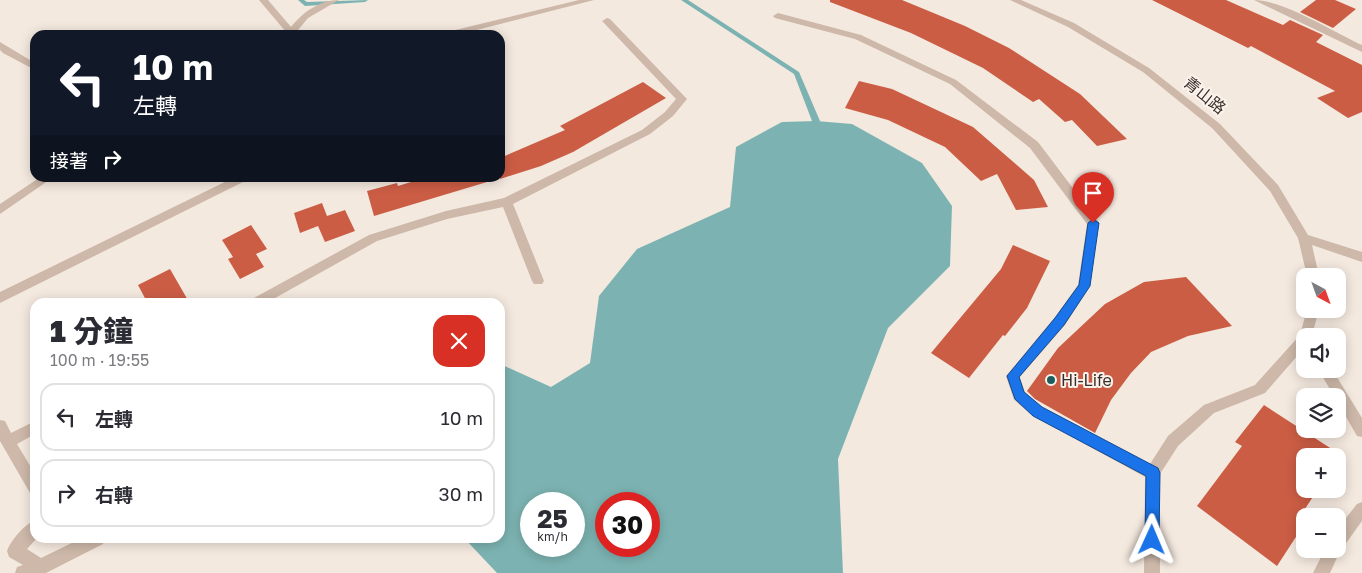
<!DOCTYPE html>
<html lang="zh-TW">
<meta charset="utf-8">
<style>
body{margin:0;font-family:"Golos Text","Noto Sans TC",sans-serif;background:#f7f7f7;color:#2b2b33;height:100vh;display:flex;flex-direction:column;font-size:19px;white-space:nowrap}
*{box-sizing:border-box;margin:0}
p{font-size:16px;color:#7c7c81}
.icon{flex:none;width:28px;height:28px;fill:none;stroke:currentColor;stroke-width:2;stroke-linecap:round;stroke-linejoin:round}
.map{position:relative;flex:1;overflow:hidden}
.drawer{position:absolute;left:30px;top:298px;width:475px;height:245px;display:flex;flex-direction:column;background:#fff;border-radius:15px;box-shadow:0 2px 12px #0003}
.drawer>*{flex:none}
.top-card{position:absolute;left:30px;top:30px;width:475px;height:152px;border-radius:15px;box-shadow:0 2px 12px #0003;background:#111827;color:#fff;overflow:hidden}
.needle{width:32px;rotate:139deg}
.buttons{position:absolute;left:1296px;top:268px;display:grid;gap:10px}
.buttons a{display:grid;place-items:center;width:50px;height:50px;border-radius:10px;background:#fff;box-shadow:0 2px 12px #0003;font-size:25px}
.speed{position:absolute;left:520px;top:492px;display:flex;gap:10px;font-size:25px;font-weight:700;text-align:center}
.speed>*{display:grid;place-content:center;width:65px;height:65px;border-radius:50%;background:#fff;box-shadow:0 2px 12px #0003;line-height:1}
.speed small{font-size:12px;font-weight:400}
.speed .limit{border:8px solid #d22;background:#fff;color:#111}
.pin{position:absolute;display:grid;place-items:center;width:42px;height:42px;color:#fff;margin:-51px -21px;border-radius:50% 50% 50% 0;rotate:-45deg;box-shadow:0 0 5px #0007}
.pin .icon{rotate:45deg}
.me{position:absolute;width:55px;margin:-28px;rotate:1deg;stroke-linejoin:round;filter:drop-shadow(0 0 4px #0008)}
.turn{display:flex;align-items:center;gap:18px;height:105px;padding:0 20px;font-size:22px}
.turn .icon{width:65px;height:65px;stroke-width:2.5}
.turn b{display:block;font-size:35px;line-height:42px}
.then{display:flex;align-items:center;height:48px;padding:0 20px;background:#0003;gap:10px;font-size:19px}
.round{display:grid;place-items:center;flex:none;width:52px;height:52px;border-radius:15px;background:#f7f7f7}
.summary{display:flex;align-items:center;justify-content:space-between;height:85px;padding:0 20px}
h1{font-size:30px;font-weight:800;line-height:38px}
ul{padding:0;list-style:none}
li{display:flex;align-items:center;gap:15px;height:68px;margin:0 10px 8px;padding:0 10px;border:2px solid #e1e1e2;border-radius:15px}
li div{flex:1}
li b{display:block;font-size:19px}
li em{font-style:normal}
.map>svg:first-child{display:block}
</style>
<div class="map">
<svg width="1362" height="573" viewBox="0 0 1362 573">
<rect width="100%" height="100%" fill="#f4e9df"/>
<path fill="#7cb3b2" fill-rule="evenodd" d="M816,121l36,3 70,39 30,43 -2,60 -62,62 -50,131 5,114h-346l-33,-35h36v-174l51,23 39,-24 9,-67 38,-47 93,-42 6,-60 46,-25zM531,504h43v42h-43zM606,504h43v42h-43z"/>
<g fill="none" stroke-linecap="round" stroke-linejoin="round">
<path fill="#7cb3b2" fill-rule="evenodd" d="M298,0h6l3,2 61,-2 -3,2 -60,4z
M681,0h7l111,72 21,49 -1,2h-6l-1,-2 -18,-47z"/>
</g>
<path fill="#cc5d45" d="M830,0h72l63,26 44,22 71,46 47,45 -30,7 -25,-26 -7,2 -26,-23 -6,3 -50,-34 -72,-35 -81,-31z
M1152,0h74l57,25 7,-5 33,15 -7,7 46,23v47l-14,6 -31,-20 18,-7 -84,-45 -3,2z
M1316,0h19l21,9 -23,19 -33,-16z
M859,81l33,8 81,38 61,53 14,27 -32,3 -19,-36 -16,7 -36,-34 -57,-27 -43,-12z
M643,82l23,16 -93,54 -32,14 -41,13v-21l65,-28 -5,-4z
M424,178h62l1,4 -113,34 -7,-25 30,-8 1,3z
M322,203l5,13 18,-6 10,21 -30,11 -7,-16 -18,7 -6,-20z
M251,225l16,24 -11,5 8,13 -24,12 -12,-20 5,-2 -11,-17z
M1013,245l37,16 -23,47 -22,28 -2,-1 -34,43 -38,-25 70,-84z
M170,269l19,33h-42l-9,-17z
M1186,277l46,49 -44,10 -37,16 -20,21 -20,27 -16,33 -60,-34 -8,-8 31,-43 47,-44 39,-22z
M1264,405l77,50 -3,5v-4h-33v33h13l-15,23 5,4h-3v7l-28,43 -80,-60 45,-60 -7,-4z"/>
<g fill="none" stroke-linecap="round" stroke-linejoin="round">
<path fill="#cdb8a9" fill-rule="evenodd" d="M259,0h9l23,27c12,-15 29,-27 48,-27l-31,18 -14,17h-10l2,-3z
M579,0h15l-137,35h-16l2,-2z
M1010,0h11l53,23 75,45 71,56 58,61 30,50 54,17v10l-50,-17 7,31h-12l-9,-38 -28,-47 -58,-63 -69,-56 -75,-45z
M1254,0c29,0 80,32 108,45v7z
M778,13l83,22 95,45 82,62 59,78 2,3 -9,63 -25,39 -45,52 5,15 17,15 108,57 18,-28 36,-31 51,-20 45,-50 7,-26h12l-7,27h-7v11l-40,46 -51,20 -36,33 -18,28v99h-16l1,-96 -113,-62 -18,-15 -8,-24 49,-59 23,-32 9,-61 -57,-76 -80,-64 -95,-45 -80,-21 -2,-2z
M607,18l3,1 77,80 -14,17 -23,18 -137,70 31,77 -2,3h-8l-2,-3 -29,-74 -56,12 -70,22 -109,61h-16l2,-4 115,-63 77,-24 58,-13 138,-68 23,-18 11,-13 -72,-76 -2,-2z
M0,42l35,21v7l-32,-17 -3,-3z
M39,178h13l-52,36v-10z
M233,178h14l-2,3 -245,122v-11z
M1318,369h14l30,49v19l-5,-1 -19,-33v-7h-4z
M0,420l5,1 6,12 24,-12v13l-18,10 18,30v21l-5,-2 -30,-52z
M1362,502v19l-18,25 -4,1 1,2 -11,24h-17l12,-24h13v-21l19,-24z
M35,520v18h2l-10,11 14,9 41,-20h23l-2,6 -57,29h-31l2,-6 6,-2 -14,-8 -2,-6c4,-11 17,-26 28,-31z"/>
</g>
<path fill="#1a73e8" stroke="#114b97" d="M1093,219l6,4 -9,63 -26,39 -45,52 5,15 18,15 116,61 2,5 -1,67 -2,5 -5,2 -5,-2 -2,-5 1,-64 -113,-60 -18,-17 -8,-23 48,-58 24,-33 9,-62z"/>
<circle fill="#1c5e5f" stroke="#fbf3ec" stroke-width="2" cx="1051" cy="380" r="5"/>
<g text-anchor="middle" stroke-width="4" stroke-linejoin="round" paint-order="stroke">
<g font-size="16" fill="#3a2e2a" stroke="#fbf3ec">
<text transform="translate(1205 95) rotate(39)" y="6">青山路</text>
</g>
<g font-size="16" fill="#3a2e2a" stroke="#fbf3ec" text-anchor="start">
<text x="1061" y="386">Hi-Life</text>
</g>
</g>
</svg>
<div class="buttons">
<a><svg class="needle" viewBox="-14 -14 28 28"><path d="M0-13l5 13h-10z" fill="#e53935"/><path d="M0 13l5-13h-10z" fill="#7c7c81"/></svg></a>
<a><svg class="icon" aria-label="sound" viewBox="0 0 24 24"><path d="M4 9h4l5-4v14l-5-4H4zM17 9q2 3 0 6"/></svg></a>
<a><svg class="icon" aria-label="layers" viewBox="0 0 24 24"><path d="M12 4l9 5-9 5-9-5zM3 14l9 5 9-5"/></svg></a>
<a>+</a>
<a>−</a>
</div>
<div class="speed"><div>25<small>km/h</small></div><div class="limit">30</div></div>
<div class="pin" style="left:1093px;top:223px;background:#d93025"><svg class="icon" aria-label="arrive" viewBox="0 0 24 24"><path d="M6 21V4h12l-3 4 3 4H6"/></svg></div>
<svg class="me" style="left:1152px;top:540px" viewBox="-20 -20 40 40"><path d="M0-17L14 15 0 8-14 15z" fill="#1a73e8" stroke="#fff" stroke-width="4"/></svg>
<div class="top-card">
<div class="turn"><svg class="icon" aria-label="left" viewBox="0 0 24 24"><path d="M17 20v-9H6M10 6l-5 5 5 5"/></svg><div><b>10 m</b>左轉</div></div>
<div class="then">接著<svg class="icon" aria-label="right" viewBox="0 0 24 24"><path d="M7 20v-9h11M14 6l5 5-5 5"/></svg></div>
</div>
<section class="drawer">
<div class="summary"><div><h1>1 分鐘</h1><p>100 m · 19:55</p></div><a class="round" style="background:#d93025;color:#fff"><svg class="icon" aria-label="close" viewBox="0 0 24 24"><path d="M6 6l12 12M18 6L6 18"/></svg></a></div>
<ul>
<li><svg class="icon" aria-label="left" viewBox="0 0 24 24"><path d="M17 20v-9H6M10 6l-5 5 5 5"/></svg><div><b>左轉</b></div><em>10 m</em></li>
<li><svg class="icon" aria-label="right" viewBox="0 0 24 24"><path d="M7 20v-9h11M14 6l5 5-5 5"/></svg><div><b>右轉</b></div><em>30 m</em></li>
</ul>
</section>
</div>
